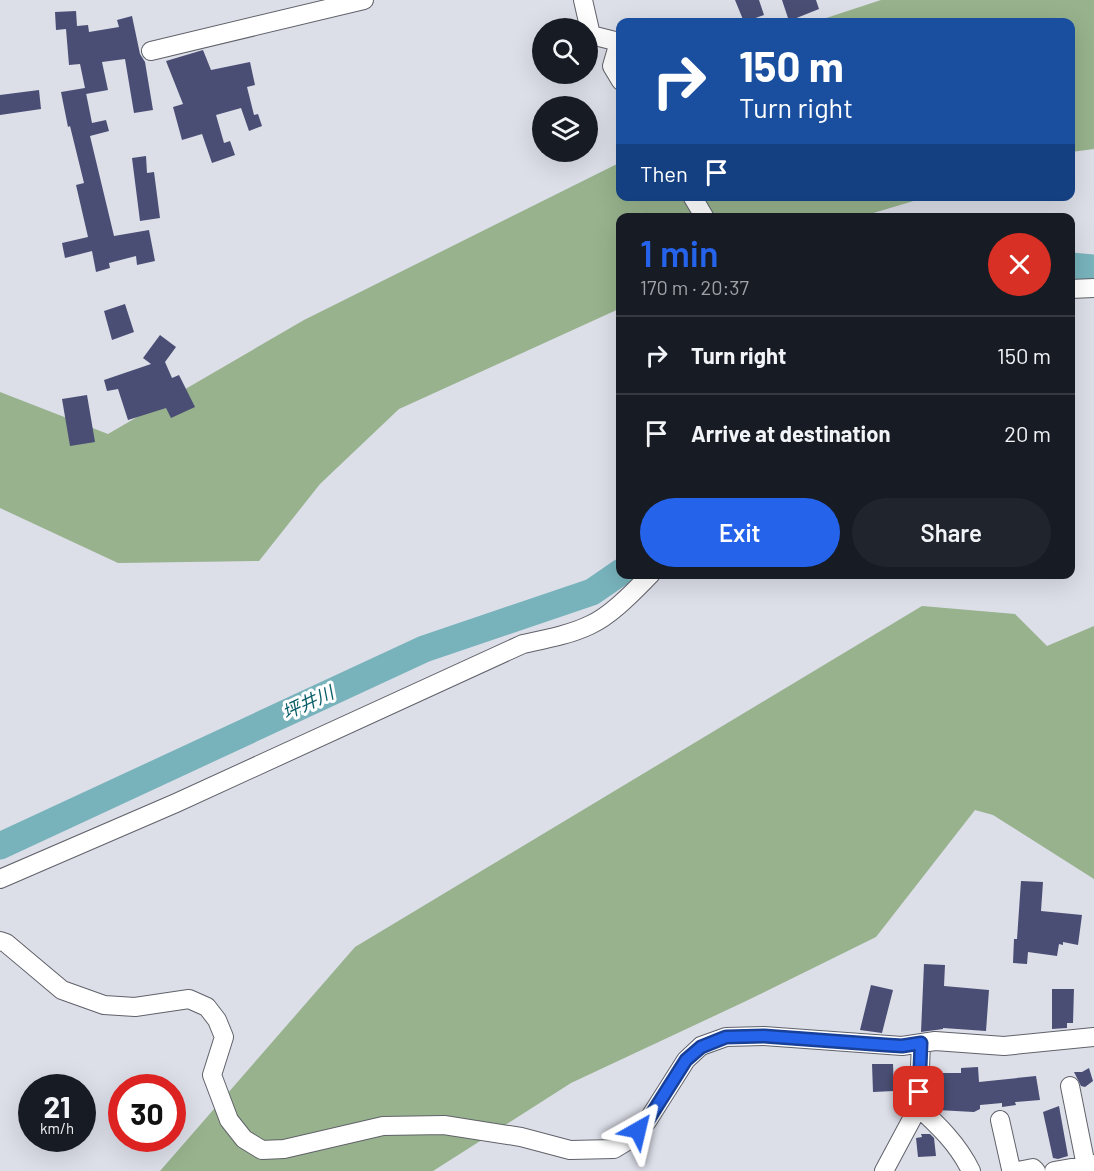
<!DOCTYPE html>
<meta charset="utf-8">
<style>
body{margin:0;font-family:Barlow,"Noto Sans JP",sans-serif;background:#20242c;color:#f1f3f6;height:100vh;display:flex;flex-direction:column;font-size:22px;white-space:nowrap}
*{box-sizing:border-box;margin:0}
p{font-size:20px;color:#9ea1a6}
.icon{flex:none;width:33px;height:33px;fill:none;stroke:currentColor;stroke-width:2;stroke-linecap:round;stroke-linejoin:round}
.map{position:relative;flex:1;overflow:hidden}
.side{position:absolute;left:616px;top:213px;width:459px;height:366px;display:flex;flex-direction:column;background:#171b24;border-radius:12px;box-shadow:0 6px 24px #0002}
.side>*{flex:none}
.hud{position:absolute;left:616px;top:18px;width:459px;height:183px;border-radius:12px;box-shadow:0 6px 24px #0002;background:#1a4fa0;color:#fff;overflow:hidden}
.controls{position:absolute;left:532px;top:18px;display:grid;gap:12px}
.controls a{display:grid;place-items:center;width:66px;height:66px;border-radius:50%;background:#171b24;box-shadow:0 6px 24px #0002;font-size:30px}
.speed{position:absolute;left:18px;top:1074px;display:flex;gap:12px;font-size:30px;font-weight:700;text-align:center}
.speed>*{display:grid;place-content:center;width:78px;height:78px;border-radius:50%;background:#171b24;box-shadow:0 6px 24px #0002;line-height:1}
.speed small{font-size:15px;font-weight:400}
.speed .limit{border:9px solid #d22;background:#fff;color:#111}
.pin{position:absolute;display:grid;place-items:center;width:51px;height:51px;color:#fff;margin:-26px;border-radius:12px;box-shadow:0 3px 9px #0006}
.me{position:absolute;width:66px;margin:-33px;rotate:37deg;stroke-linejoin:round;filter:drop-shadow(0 0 4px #0008)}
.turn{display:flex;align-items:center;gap:21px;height:126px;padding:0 24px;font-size:27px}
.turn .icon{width:78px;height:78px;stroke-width:2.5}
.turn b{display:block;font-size:42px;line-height:51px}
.then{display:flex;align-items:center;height:57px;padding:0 24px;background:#0003;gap:12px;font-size:22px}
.round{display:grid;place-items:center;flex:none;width:63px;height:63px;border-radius:32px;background:#20242c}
.overview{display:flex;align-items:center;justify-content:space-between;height:102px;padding:0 24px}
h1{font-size:36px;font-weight:600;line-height:45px;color:#2563eb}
.primary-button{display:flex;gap:12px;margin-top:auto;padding:12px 24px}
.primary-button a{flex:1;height:69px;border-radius:36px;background:#2563eb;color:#fff;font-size:24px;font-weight:600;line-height:69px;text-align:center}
.primary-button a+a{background:#20242c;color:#f1f3f6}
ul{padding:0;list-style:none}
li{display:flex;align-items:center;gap:18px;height:78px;padding:0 24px;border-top:2px solid #363941}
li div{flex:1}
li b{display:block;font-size:22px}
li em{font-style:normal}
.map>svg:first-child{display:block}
</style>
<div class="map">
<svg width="1094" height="1171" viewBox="0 0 1094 1171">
<rect width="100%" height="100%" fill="#dcdee8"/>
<path fill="#97b28c" d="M881,0h213v149l-23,3v-130h-257z
M621,162v34l306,1 -67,20 -239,1v90l-222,101 -79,75 -61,77 -141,2 -118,-55v-116l108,42 196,-114z
M922,606l93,8 32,32 47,-20v253l-101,-64 -18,-5 -99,127 -132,65 -173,81 -138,88h-273l195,-224z"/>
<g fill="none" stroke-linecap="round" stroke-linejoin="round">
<path stroke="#78b3bc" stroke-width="27" d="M1071,266l23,2
M0,846l424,-197 168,-57 29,-20"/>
</g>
<path fill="#4a4e74" d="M735,0h24l5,15 -20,7z
M782,0h34l3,9 -30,12z
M76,11l1,15 11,-1 1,7 30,-5 -2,-7 15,-4 8,38 5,8 8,48 -19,3 -9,-54 -23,3 6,28 -22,4 -1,-6 7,35 14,-3 3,11 -19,5 24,100 35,-6 6,31 -18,4 -1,-9 -27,7 1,5 -14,4 -4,-21 -27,7 -3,-15 26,-6 -12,-52 8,-2 -14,-57 -2,1 -7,-35 24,-4 -5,-24 -11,1 -3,-36 -10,1 -1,-18z
M203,50l8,20 39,-8 5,23 -8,2 7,28 4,-1 4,12 -13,5 -8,-23 -25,7 8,28 6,-2 5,14 -23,8 -10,-29 -20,6 -9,-33 10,-3 -17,-43z
M39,90l2,19 -41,6v-20z
M146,156l1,17 7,-1 6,46 -20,3 -8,-63z
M125,304l9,28 -22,8 -8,-29z
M160,335l16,12 -11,15 7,16 7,-3 16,32 -24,11 -5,-10 -38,12 -10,-31 -11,2 -3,-11 47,-16 -8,-6z
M87,395l8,47 -25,4 -8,-47z
M1021,881l22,1 -2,29 41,4 -4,30 -15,-3v3l-4,-1 -2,12 -29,-4 -1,12 -14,-1 1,-24h3z
M924,964l21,1 -1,21 45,4 -3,41 -43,-3v1l-22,3z
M871,985l22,5 -11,43 -22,-3z
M1052,989h22l-1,34h-6v5l-15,1z
M872,1064h21l1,27 -21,1z
M978,1067l1,15 57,-6 4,24 -25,2 1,3 -14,2v-4l-22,2v4l-6,3 -37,-2 -6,-6 1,-26h7v-5h22v-5z
M1089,1068l4,13 -8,6 -4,-1 -7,-14h8z
M1059,1106l9,50 -10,3 -5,-1 -10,-46z
M921,1134h9l4,4 2,18 -18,1 -2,-19 6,-1z"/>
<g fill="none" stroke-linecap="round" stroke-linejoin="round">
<defs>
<path id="minor" d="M583,0l8,35 28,7 -7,24 9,15
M151,51l213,-51
M692,196l13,22
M1071,289l23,-1
M0,879l176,-76 347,-159c23,-5 46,-9 67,-19 22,-10 44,-34 61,-51
M0,941l6,2 56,47 42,15 31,2 54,-8 18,8 10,13 7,17 -12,38 17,45 15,19 18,11 22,-1 99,-23 61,-1 77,12 49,13 44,-1 15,-9 19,-20 38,-60 15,-14 25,-9 38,-1 138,10 33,-5 69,5 90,-9
M1070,1086l16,80
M916,1105c22,20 42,39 55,66
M1000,1120l11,49 4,2
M884,1171l30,-56 5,-23 2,-49
M1018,1171l15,-3 3,3
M1054,1171l40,-7"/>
</defs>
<use href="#minor" stroke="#60626a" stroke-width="20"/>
<use href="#minor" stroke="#fff" stroke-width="18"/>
</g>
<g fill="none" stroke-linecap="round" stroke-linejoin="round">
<defs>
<path id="route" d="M638,1130l10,-10 38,-60 15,-13 25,-10 38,-1 122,9 16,1 19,-3 -2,49"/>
</defs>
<use href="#route" stroke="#184099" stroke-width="15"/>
<use href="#route" stroke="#2563eb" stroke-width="10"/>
</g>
<g text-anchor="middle" stroke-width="6" stroke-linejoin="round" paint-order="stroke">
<g font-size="18" font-style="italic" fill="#095e69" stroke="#fff">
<text transform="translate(308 703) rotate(-25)" y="6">坪井川</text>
</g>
</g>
</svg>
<div class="controls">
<a><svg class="icon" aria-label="search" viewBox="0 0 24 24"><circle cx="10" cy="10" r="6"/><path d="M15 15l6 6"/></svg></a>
<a><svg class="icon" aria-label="layers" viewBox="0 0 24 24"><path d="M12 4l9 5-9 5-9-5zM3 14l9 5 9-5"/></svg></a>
</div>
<div class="speed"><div>21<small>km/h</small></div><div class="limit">30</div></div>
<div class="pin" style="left:919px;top:1092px;background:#d93025"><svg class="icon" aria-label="arrive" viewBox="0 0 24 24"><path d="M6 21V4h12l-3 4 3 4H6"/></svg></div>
<svg class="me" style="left:638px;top:1130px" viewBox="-20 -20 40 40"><path d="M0-17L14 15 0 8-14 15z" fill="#2563eb" stroke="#fff" stroke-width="4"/></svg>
<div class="hud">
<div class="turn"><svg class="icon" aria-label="right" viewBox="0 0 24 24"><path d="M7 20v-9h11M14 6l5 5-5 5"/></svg><div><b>150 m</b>Turn right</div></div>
<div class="then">Then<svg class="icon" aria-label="arrive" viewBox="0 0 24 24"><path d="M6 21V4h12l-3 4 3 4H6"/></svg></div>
</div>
<section class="side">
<div class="overview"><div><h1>1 min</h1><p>170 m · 20:37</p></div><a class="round" style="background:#d93025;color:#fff"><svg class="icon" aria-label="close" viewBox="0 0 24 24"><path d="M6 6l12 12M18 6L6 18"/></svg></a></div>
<ul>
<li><svg class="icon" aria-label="right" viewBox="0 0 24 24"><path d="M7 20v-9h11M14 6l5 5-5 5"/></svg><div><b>Turn right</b></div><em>150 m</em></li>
<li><svg class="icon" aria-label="arrive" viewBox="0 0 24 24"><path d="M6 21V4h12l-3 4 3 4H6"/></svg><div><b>Arrive at destination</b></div><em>20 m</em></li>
</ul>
<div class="primary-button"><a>Exit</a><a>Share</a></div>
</section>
</div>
